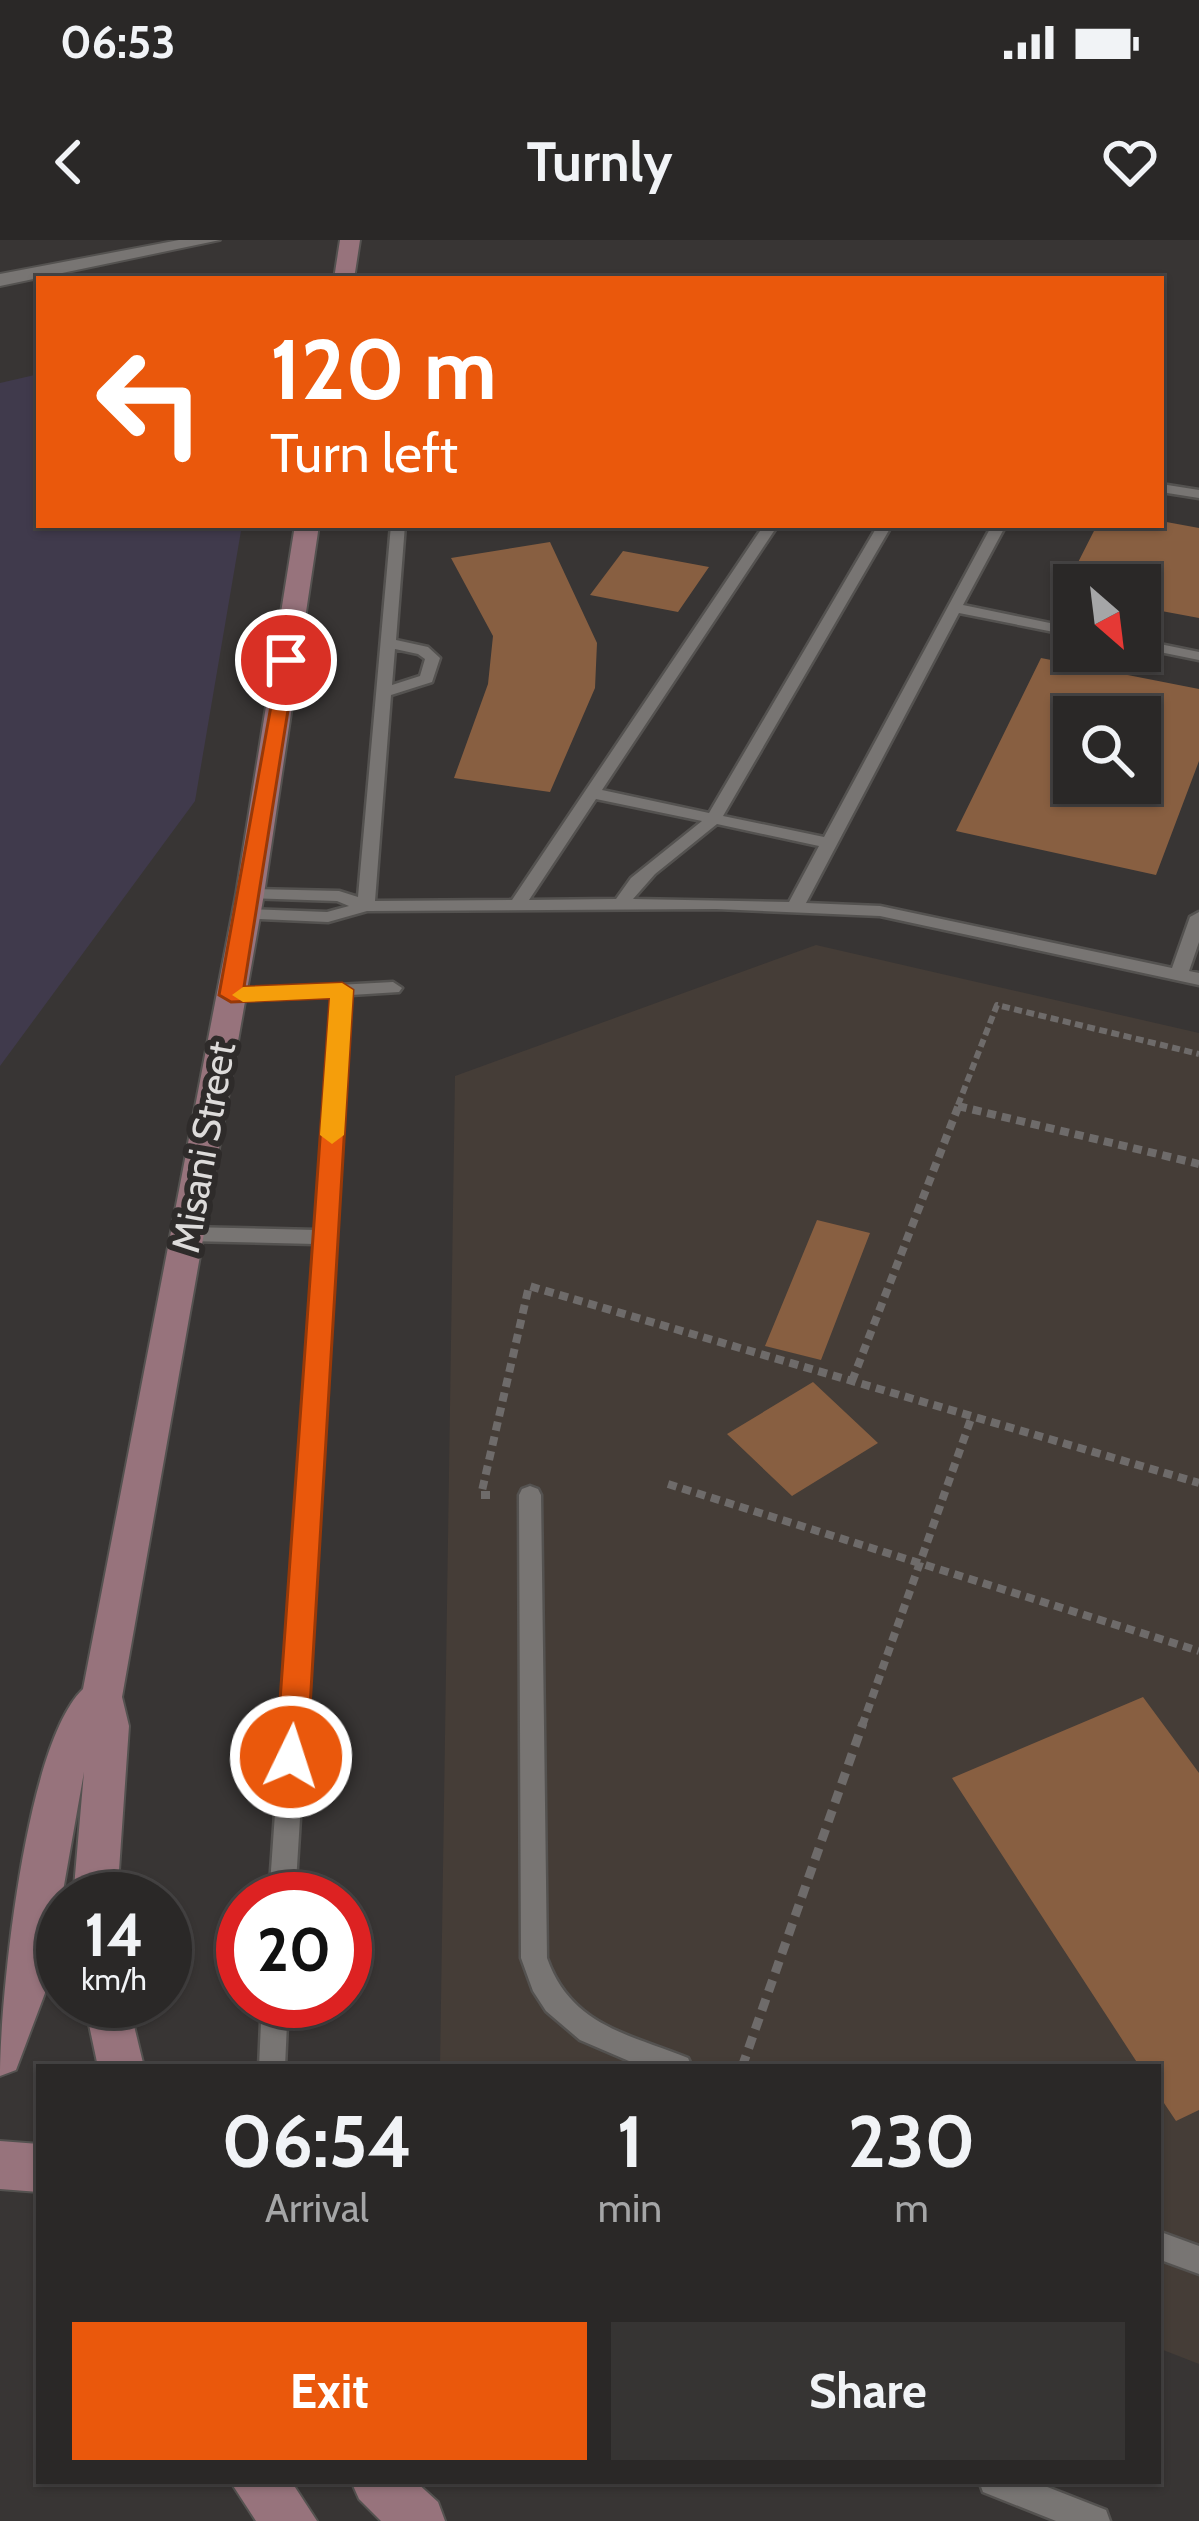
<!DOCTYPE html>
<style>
body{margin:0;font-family:Cabin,sans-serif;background:#363433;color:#f1f3f6;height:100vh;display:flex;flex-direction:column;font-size:45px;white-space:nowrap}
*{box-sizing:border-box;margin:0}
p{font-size:39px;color:#a5a6a7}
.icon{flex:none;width:66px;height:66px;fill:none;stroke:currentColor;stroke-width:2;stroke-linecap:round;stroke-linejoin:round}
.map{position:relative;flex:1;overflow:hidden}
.sheet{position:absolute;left:36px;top:1824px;width:1125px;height:420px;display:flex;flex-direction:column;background:#2a2827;border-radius:0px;box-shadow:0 3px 9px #0004,0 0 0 3px #464444}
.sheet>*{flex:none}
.guide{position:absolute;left:36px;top:36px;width:1128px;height:252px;border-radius:0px;box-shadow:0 3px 9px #0004,0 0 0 3px #464444;background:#ea580c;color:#fff;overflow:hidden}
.needle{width:78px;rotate:152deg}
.controls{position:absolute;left:1053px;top:324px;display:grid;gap:24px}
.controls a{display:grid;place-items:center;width:108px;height:108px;border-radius:0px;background:#2a2827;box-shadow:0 3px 9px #0004,0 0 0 3px #464444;font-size:60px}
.speed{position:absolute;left:36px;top:1632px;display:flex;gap:24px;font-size:60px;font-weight:700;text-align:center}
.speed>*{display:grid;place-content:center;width:156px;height:156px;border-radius:50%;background:#2a2827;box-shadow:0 3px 9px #0004,0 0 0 3px #464444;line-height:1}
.speed small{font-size:30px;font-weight:400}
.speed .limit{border:18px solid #d22;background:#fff;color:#111}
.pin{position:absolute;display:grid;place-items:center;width:102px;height:102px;color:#fff;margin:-51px;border:6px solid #fff;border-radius:50%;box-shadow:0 3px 12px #0007}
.me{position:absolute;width:132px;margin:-66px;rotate:4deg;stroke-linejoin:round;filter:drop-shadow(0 0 9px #0008)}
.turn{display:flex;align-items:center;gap:42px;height:252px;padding:0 36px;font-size:54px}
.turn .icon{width:156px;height:156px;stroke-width:2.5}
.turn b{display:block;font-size:84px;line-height:102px}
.eta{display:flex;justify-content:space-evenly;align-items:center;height:204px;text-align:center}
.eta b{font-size:72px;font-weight:800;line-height:84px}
.primary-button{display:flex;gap:24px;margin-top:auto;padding:24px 36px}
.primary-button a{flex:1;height:138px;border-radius:0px;background:#ea580c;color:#fff;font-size:48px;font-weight:800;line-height:138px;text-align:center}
.primary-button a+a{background:#363433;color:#f1f3f6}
.status{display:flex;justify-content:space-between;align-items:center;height:84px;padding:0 60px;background:#2a2827;direction:ltr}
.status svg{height:33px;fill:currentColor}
header{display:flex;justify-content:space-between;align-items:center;height:156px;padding:0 36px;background:#2a2827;font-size:54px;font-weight:800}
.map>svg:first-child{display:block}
</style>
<div class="status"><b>06:53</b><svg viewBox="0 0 49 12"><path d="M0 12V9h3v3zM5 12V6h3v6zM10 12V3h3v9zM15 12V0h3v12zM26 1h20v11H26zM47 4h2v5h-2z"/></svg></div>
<header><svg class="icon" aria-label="back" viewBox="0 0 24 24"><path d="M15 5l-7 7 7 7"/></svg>Turnly<svg class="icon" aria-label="heart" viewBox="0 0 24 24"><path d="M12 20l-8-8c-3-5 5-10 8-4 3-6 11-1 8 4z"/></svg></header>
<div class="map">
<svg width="1199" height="2281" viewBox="0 0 1199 2281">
<rect width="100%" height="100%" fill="#383534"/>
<path fill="#453d37" d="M816,705l383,88v1331l-41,-16v-281h-718l15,-991z"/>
<path fill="#403a4c" d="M39,134v151h203l-47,276 -195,265v-683z"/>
<path fill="#885f41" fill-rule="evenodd" d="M1161,281l38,7v90l-59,-11v-22h-66v9l-11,-2 34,-67z
M550,302l47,101 -2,45 -45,104 -96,-14 34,-94 5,-48 -42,-78z
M623,311l86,16 -31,45 -88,-17z
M1041,418l158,31v72l-43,114 -200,-44zM1074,477h66v66h-66z
M817,980l53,13 -49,127 -56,-14z
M813,1142l65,61 -86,53 -65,-62z
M1143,1457l56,76v337l-23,11 -18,-27v-27h-18l-188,-289z"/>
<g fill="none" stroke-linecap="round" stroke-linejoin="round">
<defs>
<path id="lane" d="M1161,244l38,6v8l-38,-6z
M391,285h14l-9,115 32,7 12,11 -8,24 -41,13 -16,206 137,-1 252,-375h14l-176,265 107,23 169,-288h14l-169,291 101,21 168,-312h14l-43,80 111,23v8l-115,-23 -153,290 74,3 292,62 18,-51 9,-5v30l-10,29 10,2v12l-319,-69 -164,-7 -349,2 -39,11 -88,-4 -3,-4 9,-5 81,3 22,-6 -12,-5 -93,-3v-8l6,-1 89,2 19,6zM395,409l23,5 7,5 -5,17 -28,9zM596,559l106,22 -71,57 -15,21 -87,1zM717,584l102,22 -30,56 -156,-3 22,-25z
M1140,400l59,12v8l-59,-12z
M393,742l9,6 -3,4 -48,3 -56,904h-26l46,-655 -128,-3 -10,-7 10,-7 129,3 17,-234 -102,5 -6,-2v-8z
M530,1246l8,3 3,6 6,463c24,68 82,76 141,100l4,9h-49l-63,-27 -34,-29 -13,-20 -12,-33 -2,-463 3,-6z
M262,1761h26l-3,66h-26z
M1158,1991l41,15v28l-41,-15z
M979,2241h53l74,29 4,11h-54l-73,-29z"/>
<path id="street" d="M179,0h41l-220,46v-12z"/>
<path id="secondary" d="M340,0h20l-6,39h-20z
M295,285h24l-55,369 -142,803 7,29 -12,173h-44l11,-127 -39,221 -29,77 -16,6c0,-82 26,-333 83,-387l153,-795z
M84,1761h44l16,66h-46z
M0,1901l39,3v48l-39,-3z
M230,2241h61l26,40h-61z
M351,2241h64l23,21 7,19h-64l-22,-22z"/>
</defs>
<use href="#lane" stroke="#545250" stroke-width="5"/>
<use href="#street" stroke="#545250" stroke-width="4"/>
<use href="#secondary" stroke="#545250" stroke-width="4"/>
<path stroke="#6e6b6a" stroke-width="6" stroke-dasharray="8 4.5" stroke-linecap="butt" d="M958,865l39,-100 202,49"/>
<path stroke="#6e6b6a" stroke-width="8" stroke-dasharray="9 6" stroke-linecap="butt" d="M958,866l241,58
M852,1141l108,-279
M668,1244l531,167
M490,1255h-9l48,-209 670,197
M862,1486l110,-310"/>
<path stroke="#6e6b6a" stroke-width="9" stroke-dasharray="12 8" stroke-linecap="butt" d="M742,1827l121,-344"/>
<use href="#lane" fill="#787573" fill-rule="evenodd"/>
<use href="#street" fill="#787573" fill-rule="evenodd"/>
<use href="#secondary" fill="#97737c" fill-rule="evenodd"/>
</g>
<path fill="#ea580c" stroke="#983908" stroke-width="3" d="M280,416l16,4 -52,327 98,-4 11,7 -46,767 -5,10h-22l-4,-10 54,-759 -99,4 -12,-7z"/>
<path fill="#f59e0b" d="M342,743l11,7 -9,145 -12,9 -12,-9 10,-137 -87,4 -11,-7 11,-8z"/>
<g text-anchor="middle" stroke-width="12" stroke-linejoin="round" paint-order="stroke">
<g font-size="39" fill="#dddbda" stroke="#2e2b2a">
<text transform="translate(203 907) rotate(-80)" y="14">Misani Street</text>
</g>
</g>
</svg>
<div class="controls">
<a><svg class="needle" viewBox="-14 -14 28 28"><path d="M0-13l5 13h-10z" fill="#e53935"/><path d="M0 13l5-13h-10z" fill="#a5a6a7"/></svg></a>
<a><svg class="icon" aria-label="search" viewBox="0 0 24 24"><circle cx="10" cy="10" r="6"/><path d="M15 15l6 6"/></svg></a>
</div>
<div class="speed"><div>14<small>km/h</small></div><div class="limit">20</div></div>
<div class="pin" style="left:286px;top:420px;background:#d93025"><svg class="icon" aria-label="arrive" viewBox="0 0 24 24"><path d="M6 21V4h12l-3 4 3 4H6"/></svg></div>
<svg class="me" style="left:291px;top:1517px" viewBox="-20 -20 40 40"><circle r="17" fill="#ea580c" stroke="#fff" stroke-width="3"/><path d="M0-11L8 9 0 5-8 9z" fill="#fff"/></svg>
<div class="guide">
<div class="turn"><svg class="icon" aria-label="left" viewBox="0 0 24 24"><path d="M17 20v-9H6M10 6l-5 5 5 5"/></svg><div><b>120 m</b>Turn left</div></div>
</div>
<section class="sheet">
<div class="eta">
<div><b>06:54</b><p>Arrival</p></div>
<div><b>1</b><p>min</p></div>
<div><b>230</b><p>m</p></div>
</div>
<div class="primary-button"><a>Exit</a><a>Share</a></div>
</section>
</div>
